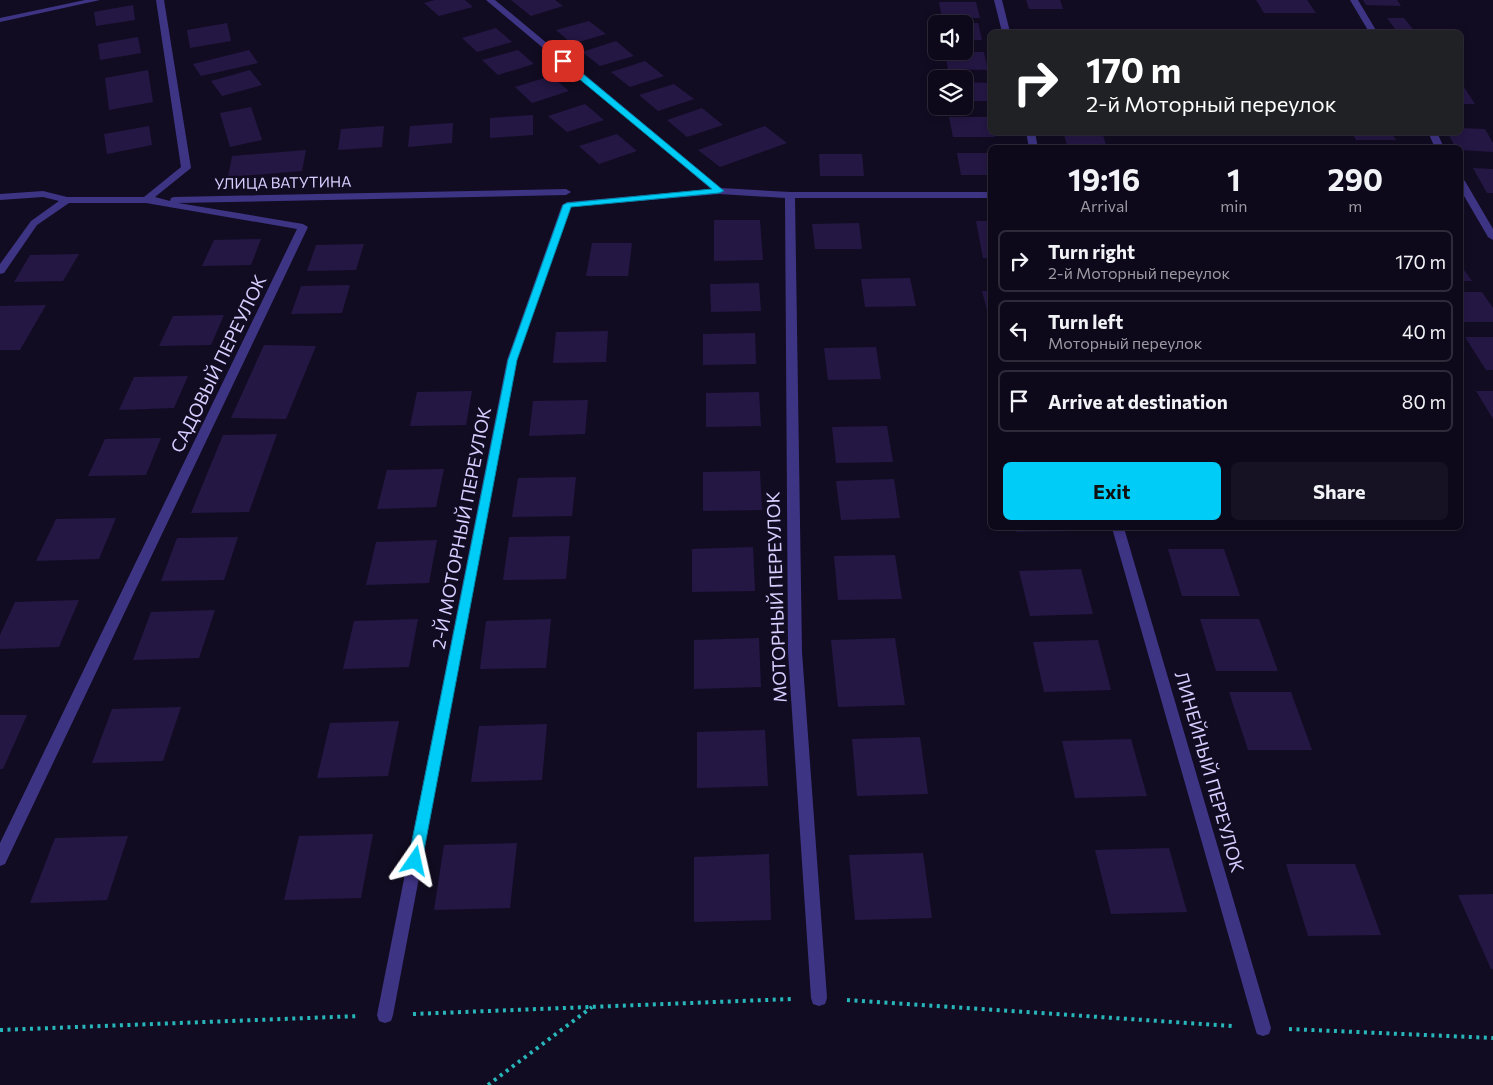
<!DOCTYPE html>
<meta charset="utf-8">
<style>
body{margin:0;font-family:Commissioner,sans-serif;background:#171223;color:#f1f3f6;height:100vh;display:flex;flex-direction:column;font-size:19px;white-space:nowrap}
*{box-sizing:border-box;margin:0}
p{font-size:16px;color:#9b9aa2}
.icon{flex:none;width:28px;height:28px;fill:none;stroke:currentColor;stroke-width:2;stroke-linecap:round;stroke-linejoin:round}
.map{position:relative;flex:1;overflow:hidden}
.panel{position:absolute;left:988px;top:145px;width:475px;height:385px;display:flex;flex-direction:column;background:#0e091a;border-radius:8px;box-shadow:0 2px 8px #0003,0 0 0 1px #2e2a39}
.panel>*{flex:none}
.top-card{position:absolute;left:988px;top:30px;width:475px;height:105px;border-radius:8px;box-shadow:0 2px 8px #0003,0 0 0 1px #2e2a39;background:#202124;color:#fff;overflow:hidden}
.tools{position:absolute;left:928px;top:15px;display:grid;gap:10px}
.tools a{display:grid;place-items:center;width:45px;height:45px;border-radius:8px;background:#0e091a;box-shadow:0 2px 8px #0003,0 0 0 1px #2e2a39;font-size:25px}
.pin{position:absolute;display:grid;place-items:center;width:42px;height:42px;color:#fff;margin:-21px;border-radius:10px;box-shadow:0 2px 8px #0006}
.me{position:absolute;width:55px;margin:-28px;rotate:11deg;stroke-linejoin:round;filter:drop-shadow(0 0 4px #0008)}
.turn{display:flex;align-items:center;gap:18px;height:105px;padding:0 15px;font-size:22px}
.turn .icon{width:65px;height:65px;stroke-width:2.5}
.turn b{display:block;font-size:35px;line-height:42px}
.eta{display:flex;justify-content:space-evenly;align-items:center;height:85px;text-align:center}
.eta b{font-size:30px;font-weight:700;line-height:35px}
.cta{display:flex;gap:10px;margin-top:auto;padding:10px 15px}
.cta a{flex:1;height:58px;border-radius:8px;background:#00ccf8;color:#111;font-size:20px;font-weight:700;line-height:58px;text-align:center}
.cta a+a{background:#171223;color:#f1f3f6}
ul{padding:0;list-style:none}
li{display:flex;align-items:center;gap:15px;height:62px;margin:0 10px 8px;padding:0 5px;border:2px solid #2e2a39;border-radius:8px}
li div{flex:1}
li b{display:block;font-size:19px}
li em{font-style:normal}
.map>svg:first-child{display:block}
</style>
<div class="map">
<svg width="1493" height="1085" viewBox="0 0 1493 1085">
<rect width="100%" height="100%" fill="#120c22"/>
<path fill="#241744" d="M435,0h30l8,7 -34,9 -15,-13z
M511,0h44l8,6 -32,10z
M1026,0h34l3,9h-34z
M1256,0h51l9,13h-52z
M1363,0h34l4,6 -35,-1z
M939,2h37l4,16h-38z
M133,5l2,15 -39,6 -2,-14z
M1387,18h17l9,11h-18z
M589,21l17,13 -34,10 -16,-14z
M227,23l4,18 -41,7 -3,-18z
M964,23h14l4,17h-18z
M496,28l16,14 -35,10 -15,-14z
M138,37l3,16 -41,7 -2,-16z
M616,41l18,15 -34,10 -18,-14z
M249,50l9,13 -57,13 -8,-12z
M518,50l16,14 -36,11 -16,-15z
M945,52h39l4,18 -40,-1z
M645,61l19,15 -34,11 -19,-15z
M148,70l5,32 -44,8 -4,-32z
M250,70l12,15 -40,11 -11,-15z
M551,76l18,15 -37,12 -17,-16z
M964,82l25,1 1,18h-26z
M674,84l20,15 -36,12 -19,-16z
M1460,84h2l13,20h-15z
M585,104l19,16 -37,12 -19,-16z
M251,107l11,33 -32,7 -10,-34z
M702,108l21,17 -36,12 -20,-17z
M533,115v20l-43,3v-20z
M949,117h41v15h4l1,5h-42z
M453,123l-1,20 -44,4 2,-21z
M149,126l3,19 -45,9 -3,-20z
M384,126l-2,21 -44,3 3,-21z
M765,126l22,17 -67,24 -22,-17z
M1460,128l25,1 8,14v9l-33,-2v-2h-4l-9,-16h13z
M1063,132h39l5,16h-39z
M1352,132h39l5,8h-40z
M617,134l20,17 -38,13 -20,-18z
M306,150l-4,21 -74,6 4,-21z
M957,153h33v22h-29z
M819,154h43l2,22h-44z
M1473,168l20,1v24h-6z
M714,220h46l3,40 -49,1z
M976,221h14v37h-7z
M859,223l3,26h-47l-3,-25z
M261,239l-10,26 -49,1 12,-26z
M592,243h40l-4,33h-42z
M364,244l-8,26 -49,1 9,-26z
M79,254l-16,27 -49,1 16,-27z
M1460,264l12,17h-12z
M910,278l6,28 -51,1 -4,-28z
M759,283l2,28 -50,1 -1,-28z
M350,285l-8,28 -51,1 10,-28z
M982,291h8v27h-1z
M1460,292h22l11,16v14h-33z
M46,305l-26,45h-20v-44z
M224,315l-13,30 -52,1 14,-30z
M608,331l-2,31 -53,1 3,-31z
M755,333l1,31 -53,1v-31z
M1465,337h28v33h-7z
M264,345l52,1 -30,73 -55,-1z
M876,347l5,32 -53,1 -4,-32z
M188,376l-14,32 -55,2 15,-33z
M472,391l-6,34 -56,1 7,-34z
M1476,391h17v28z
M759,392l2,34 -55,1v-34z
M588,400l-3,34 -56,2 4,-35z
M887,426l6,36 -57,1 -4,-36z
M277,434l-28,78 -58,1 32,-78z
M161,438l-15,37 -58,1 17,-37z
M444,469l-8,38 -59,2 10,-39z
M760,471l2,39 -59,1v-39z
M576,477l-4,39 -60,1 6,-39z
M894,479l6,39 -59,2 -5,-39z
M116,518l-17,41 -63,2 20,-42z
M1015,528h59l1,3 -59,1z
M570,536l-4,43 -63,1 6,-43z
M238,537l-14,43 -63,1 16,-43z
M437,540l-8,43 -63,2 10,-43z
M753,547l2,44 -63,1v-43z
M1168,549h56l16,47h-58z
M895,555l7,44 -64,1 -4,-44z
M1081,569l12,45 -63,2 -11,-45z
M79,600l-20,47 -59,2v-14l15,-33z
M215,610l-16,48 -66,2 18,-48z
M418,619l-9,48 -66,2 11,-48z
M551,619l-5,49 -66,1 6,-48z
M1200,619h59l19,52h-62z
M759,638l2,49 -67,2v-49z
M895,638l10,67 -67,2 -7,-67z
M1098,640l13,50 -67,2 -11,-50z
M1229,692h62l21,58h-64z
M181,707l-18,54 -71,2 20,-54z
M0,715h27l-24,54h-3z
M399,721l-11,55 -71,2 13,-55z
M547,724l-5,56 -71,2 8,-56z
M765,730l3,56 -71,2v-56z
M920,737l8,57 -71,2 -5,-57z
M1131,739l16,57 -72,2 -13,-57z
M373,834l-12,64 -77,2 15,-64z
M128,836l-21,64 -77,3 25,-65z
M517,843l-7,65 -76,2 10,-65z
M1169,848l18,64 -76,2 -16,-64z
M923,853l9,65 -77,2 -6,-65z
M769,854l2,66 -77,2v-65z
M1286,864h69l26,71 -73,1z
M1493,894v75h-2l-33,-74z"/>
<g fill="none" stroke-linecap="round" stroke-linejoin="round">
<path stroke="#27b6b9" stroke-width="4" stroke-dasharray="3 4.5" stroke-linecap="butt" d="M847,1000l386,26
M413,1014l378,-15
M1289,1029l204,9
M0,1030l359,-14
M488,1085l104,-78"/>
<path fill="#3e3484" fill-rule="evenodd" d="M85,0h15l-100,22v-4z
M156,0h8l27,168 -36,29 15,4 1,-3 3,-1 392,-8 5,3 -5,3 -388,8 125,21 5,3 -303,637 -5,2v-23l297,-614 -151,-26h-77l-32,22 -33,48 -4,1v-10l31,-43 28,-20 -16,-4 -43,3v-6l43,-3 24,6h77l37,-30z
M486,0h9l226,188 69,4h200v6h-195l7,454 25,346 -2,6 -6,2 -6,-2 -2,-6 -23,-346 -3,-454 -66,-4 -148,13 -54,153 -124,655 -2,6 -6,2 -6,-2 -2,-6 130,-655 55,-155 5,-3 144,-13z
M994,0h8l8,32h-8z
M1350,0h8l19,32h-8z
M1026,132h9l3,16h-9z
M1428,132h9l7,16h-9z
M1460,178l5,3 28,48v11l-5,-3 -28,-48z
M1112,528h12l147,500 -2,6 -6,2 -6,-2 -2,-6z"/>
</g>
<path fill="#00ccf8" stroke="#0085a1" d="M560,59h5l159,132 -5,2 -148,14 -54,153 -95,501 -2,4 -5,2 -5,-2 -2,-4 100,-501 55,-155 4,-2 145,-14 -152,-126z"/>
<g text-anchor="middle" stroke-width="5" stroke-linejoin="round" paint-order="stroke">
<g font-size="15" fill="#d7cdff" stroke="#120c22">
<text transform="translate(283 183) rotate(-1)" y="5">УЛИЦА ВАТУТИНА</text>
</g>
<g font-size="18" fill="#d7cdff" stroke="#120c22">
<text transform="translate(219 364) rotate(-64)" y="6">САДОВЫЙ ПЕРЕУЛОК</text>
<text transform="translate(462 528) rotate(-79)" y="6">2-Й МОТОРНЫЙ ПЕРЕУЛОК</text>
<text transform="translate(777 597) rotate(-92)" y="6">МОТОРНЫЙ ПЕРЕУЛОК</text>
<text transform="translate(1209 772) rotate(74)" y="6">ЛИНЕЙНЫЙ ПЕРЕУЛОК</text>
</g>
</g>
</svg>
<div class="tools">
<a><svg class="icon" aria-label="sound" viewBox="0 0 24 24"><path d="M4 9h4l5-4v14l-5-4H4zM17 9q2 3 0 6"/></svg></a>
<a><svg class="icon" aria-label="layers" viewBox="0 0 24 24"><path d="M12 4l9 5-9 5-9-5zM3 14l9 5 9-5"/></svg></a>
</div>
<div class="pin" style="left:563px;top:61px;background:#d93025"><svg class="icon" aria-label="arrive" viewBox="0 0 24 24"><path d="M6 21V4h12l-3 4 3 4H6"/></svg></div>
<svg class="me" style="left:415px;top:861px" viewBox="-20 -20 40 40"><path d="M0-17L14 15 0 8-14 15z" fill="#00ccf8" stroke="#fff" stroke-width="4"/></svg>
<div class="top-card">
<div class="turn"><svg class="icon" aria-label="right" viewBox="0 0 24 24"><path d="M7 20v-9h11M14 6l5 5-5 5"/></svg><div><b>170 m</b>2-й Моторный переулок</div></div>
</div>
<section class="panel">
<div class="eta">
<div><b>19:16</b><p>Arrival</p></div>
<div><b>1</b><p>min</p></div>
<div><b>290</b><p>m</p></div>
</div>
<ul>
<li><svg class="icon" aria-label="right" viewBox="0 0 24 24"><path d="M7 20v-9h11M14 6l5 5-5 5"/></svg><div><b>Turn right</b><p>2-й Моторный переулок</p></div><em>170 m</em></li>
<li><svg class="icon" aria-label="left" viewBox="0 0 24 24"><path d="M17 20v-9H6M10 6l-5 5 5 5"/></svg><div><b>Turn left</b><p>Моторный переулок</p></div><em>40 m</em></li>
<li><svg class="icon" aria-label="arrive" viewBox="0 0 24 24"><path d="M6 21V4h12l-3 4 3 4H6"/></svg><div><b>Arrive at destination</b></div><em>80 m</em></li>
</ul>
<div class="cta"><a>Exit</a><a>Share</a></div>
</section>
</div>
